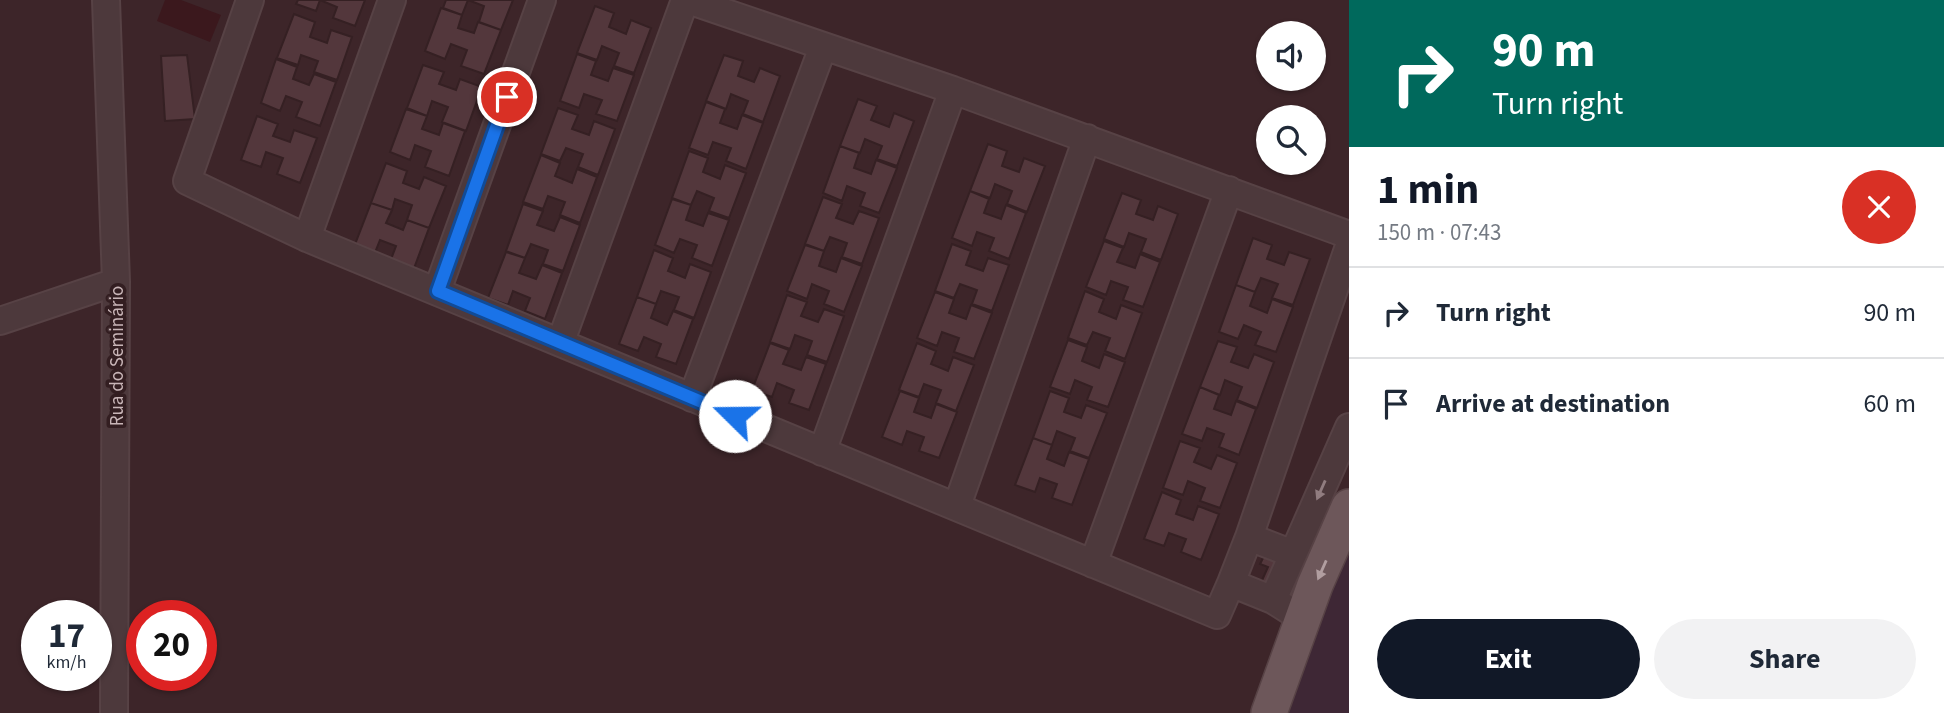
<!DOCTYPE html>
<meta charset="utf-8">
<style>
body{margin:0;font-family:"Source Sans 3",sans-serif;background:#f2f2f3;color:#1f2937;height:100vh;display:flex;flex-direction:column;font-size:26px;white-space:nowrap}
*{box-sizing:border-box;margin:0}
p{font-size:23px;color:#747a83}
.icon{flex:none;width:38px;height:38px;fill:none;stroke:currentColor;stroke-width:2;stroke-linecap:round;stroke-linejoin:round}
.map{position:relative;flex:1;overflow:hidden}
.panel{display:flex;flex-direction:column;background:#fff;width:595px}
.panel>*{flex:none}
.guide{background:#00695c;color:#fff;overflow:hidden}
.fabs{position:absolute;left:1256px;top:21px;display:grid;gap:14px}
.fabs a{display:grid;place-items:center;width:70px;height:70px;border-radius:50%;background:#fff;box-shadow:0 2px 5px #0004;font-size:35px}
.speed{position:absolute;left:21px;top:600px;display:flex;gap:14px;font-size:35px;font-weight:700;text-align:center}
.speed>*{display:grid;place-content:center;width:91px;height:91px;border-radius:50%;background:#fff;box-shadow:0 2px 5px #0004;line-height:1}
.speed small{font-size:18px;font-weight:400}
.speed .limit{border:10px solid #d22;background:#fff;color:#111}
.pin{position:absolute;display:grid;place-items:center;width:60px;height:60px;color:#fff;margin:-30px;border:4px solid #fff;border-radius:50%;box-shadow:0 2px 7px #0007}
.me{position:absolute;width:77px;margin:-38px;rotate:292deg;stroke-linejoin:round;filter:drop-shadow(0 0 5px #0008)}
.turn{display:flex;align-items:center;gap:24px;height:147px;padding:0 28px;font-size:32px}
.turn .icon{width:91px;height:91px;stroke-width:2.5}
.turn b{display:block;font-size:49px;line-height:60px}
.round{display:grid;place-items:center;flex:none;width:74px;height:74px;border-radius:37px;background:#f2f2f3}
.summary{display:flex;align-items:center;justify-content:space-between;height:119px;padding:0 28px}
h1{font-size:42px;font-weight:700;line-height:52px;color:#111827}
.cta{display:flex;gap:14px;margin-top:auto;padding:14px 28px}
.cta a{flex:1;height:80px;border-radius:42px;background:#111827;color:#fff;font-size:28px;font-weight:700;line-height:80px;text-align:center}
.cta a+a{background:#f2f2f3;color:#1f2937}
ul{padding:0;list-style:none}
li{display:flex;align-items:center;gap:21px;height:91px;padding:0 28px;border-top:2px solid #e0e1e3}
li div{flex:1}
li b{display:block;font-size:26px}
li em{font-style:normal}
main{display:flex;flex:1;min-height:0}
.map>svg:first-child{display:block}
</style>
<main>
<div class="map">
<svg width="1349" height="713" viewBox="0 0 1349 713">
<rect width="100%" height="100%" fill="#3d2529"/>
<path fill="#3e2735" d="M1349,526v187h-69z"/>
<path fill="#3b181d" d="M165,0h16l40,15 -11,27 -53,-21z"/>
<path fill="#53373c" stroke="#352023" stroke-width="2" d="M298,0h67l-10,26 -22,-8 4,-11 -17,-7 -4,11 -20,-7z
M446,0h22l-6,15 -19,-7z
M468,0h45l-12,30 -22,-8 5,-16z
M595,6l19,7 -5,14 17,7 5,-14 20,8 -17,45 -20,-7 5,-13 -17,-7 -5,14 -20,-7z
M441,8l21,7 -4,13 16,5 4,-11 23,8 -17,44 -23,-8 6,-16 -16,-6 -6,15 -20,-8z
M294,14l21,8 -5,15 17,6 4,-13 21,7 -15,43 -23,-8 4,-11 -17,-6 -3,10 -21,-7z
M577,54l19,7 -5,14 17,6 5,-13 21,7 -17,46 -21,-7 6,-14 -18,-6 -5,14 -19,-7z
M187,55l8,64 -30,2 -4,-65z
M724,55l19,6 -5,15 16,6 6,-14 20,8 -17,46 -20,-8 5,-13 -17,-7 -5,15 -20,-8z
M276,59l21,8 -4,12 16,6 5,-11 22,8 -16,44 -24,-9 6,-15 -16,-6 -6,15 -19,-8z
M423,65l21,7 -5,12 17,6 4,-11 22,8 -16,44 -24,-9 6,-15 -16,-6 -5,15 -20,-8z
M858,99l19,7 -6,14 18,7 5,-14 20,8 -17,45 -20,-7 5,-13 -17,-7 -5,14 -20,-7z
M706,102l19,7 -5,14 17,6 5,-14 21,8 -17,46 -20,-8 5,-13 -18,-6 -5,13 -19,-7z
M558,108l20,7 -6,14 17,6 5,-14 21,8 -17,46 -20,-8 5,-13 -17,-6 -6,13 -19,-7z
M406,109l21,7 -5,13 17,6 4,-12 22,8 -16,45 -24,-9 6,-16 -16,-6 -5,15 -20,-8z
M257,116l21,8 -5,12 17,6 4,-12 23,8 -17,45 -23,-9 6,-16 -17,-6 -5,15 -20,-7z
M988,144l19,7 -5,15 17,6 5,-14 21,8 -18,46 -20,-8 5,-13 -17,-7 -5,14 -20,-7z
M840,146l19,7 -5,15 17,6 5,-14 21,8 -18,45 -19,-7 5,-13 -18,-7 -5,15 -19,-8z
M689,151l19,7 -5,14 17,7 5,-14 21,8 -17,45 -20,-7 5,-13 -17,-7 -6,14 -19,-7z
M541,155l19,8 -5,13 17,7 5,-14 20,8 -17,46 -20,-8 5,-13 -17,-6 -5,13 -20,-7z
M386,163l21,8 -4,12 16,6 5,-12 22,9 -17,42 -22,-8 5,-15 -17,-6 -3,11 -21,-7z
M970,191l19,8 -5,14 17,6 5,-14 20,8 -17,46 -20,-8 5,-13 -17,-6 -5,14 -20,-8z
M1122,193l19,7 -5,14 17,6 5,-14 20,8 -17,46 -20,-8 5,-13 -17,-6 -5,14 -20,-8z
M823,197l19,7 -6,14 17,6 6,-13 20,7 -17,46 -20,-7 5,-14 -17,-6 -6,14 -19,-7z
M672,199l19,6 -5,15 17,6 5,-13 21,7 -17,46 -20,-8 5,-13 -17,-6 -6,14 -19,-8z
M371,203l21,7 -6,13 17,7 4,-10 22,8 -16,43 -23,-9 6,-16 -16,-6 -6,15 -20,-8z
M523,204l20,7 -6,14 17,6 6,-14 20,8 -17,46 -20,-7 5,-14 -17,-6 -6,14 -19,-7z
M1253,238l19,7 -5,14 17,6 5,-13 21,7 -17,46 -21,-7 6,-14 -17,-6 -6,14 -19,-7z
M1104,241l19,7 -6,14 18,6 5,-14 20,8 -17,45 -20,-7 5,-13 -17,-6 -5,14 -20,-8z
M952,244l19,7 -5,14 17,6 5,-13 21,7 -17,46 -20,-7 5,-14 -17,-6 -6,14 -19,-7z
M805,245l19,6 -5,15 17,6 5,-14 21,8 -18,46 -20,-8 5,-13 -17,-7 -5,15 -20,-8z
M654,250l19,8 -5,13 17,7 5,-14 21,8 -17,46 -20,-8 5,-13 -18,-6 -5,13 -19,-7z
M506,252l19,6 -6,15 17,6 6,-14 20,8 -17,46 -20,-8 5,-13 -17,-7 -5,14 -20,-7z
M1236,285l19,7 -5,14 17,7 5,-14 21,8 -17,45 -21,-7 6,-13 -17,-7 -6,14 -19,-7z
M1085,291l19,8 -5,13 17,7 5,-14 21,8 -17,46 -20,-8 5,-13 -17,-6 -6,13 -19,-7z
M935,292l19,7 -5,14 17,6 5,-14 21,8 -18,46 -20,-7 5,-14 -17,-6 -5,14 -20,-8z
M787,295l20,7 -6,14 17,6 6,-13 20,7 -17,46 -20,-7 5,-14 -17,-6 -5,14 -20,-7z
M637,297l19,7 -5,14 16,7 6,-14 20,8 -17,45 -20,-7 5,-13 -17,-7 -6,14 -19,-7z
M1068,340l19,7 -5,14 17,7 5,-14 21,8 -17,45 -21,-7 5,-13 -17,-7 -5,14 -20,-7z
M1218,341l19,6 -6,15 17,6 6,-14 20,8 -17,46 -20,-8 5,-13 -17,-7 -5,15 -20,-8z
M770,343l19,7 -6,14 18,6 5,-13 20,7 -17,46 -20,-7 5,-13 -17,-7 -5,14 -20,-7z
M917,343l19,8 -5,13 17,7 5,-14 21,8 -18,46 -20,-8 5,-13 -17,-6 -5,13 -20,-7z
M1200,387l19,8 -5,14 17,6 5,-14 20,8 -17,46 -20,-8 5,-13 -17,-6 -5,13 -20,-7z
M900,391l19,7 -5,14 17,6 5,-14 21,8 -18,46 -20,-7 5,-14 -17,-6 -5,14 -20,-8z
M1050,391l19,7 -5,14 17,6 5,-13 21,8 -18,45 -19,-7 5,-13 -18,-7 -5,14 -19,-7z
M1033,438l19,7 -5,14 17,7 5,-14 20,7 -17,46 -20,-7 5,-14 -17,-6 -5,14 -20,-7z
M1180,441l20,7 -6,14 17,7 6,-14 20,8 -17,45 -20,-7 5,-13 -17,-7 -5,14 -20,-7z
M1162,492l19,8 -5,14 17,6 5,-14 21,8 -18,46 -20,-8 5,-13 -17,-6 -5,13 -20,-7z
M1264,556l14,6 -11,26 -8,-1 9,-20 -8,-3z"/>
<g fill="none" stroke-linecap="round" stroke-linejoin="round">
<defs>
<path id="minor" d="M106,0l10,282 -2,431
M250,0l-63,181 120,57 910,377 14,-32
M688,0l265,90 396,145
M307,238l85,-238
M437,291l105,-291
M0,321l116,-39
M561,341l124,-341
M692,398l131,-351
M822,452l131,-362
M957,506l130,-368
M1249,537l100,-291
M1093,564l136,-374
M1273,600l-42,-17 18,-46 44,17
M1303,619l-30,-19 76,-173"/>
<path id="major" d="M1269,713l46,-128 34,-78"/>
</defs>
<use href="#minor" stroke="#574245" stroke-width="30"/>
<use href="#major" stroke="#574245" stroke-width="38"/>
<use href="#minor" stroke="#4d393c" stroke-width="26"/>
<use href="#major" stroke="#6d575a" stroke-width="35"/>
</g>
<defs><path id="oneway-solid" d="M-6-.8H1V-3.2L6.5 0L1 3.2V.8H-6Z" transform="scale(1.75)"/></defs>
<use fill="#917d80" href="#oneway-solid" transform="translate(1321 490) rotate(114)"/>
<use fill="#b19ea0" href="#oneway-solid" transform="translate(1322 570) rotate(114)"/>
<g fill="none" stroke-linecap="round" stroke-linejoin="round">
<defs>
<path id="route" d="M507,97l-69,194 297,125"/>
</defs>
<use href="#route" stroke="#114b97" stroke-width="18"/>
<use href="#route" stroke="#1a73e8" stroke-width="12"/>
</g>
<g text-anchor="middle" stroke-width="7" stroke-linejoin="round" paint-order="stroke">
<g font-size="19" fill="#c8b5b7" stroke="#331e21">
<text transform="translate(116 356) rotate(-90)" y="7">Rua do Seminário</text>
</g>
</g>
</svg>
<div class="fabs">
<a><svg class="icon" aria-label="sound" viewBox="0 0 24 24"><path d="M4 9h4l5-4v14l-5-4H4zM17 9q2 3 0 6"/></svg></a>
<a><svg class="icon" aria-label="search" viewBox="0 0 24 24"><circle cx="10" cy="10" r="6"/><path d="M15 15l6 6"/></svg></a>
</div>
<div class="speed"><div>17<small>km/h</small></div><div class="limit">20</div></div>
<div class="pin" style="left:507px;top:97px;background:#d93025"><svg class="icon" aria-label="arrive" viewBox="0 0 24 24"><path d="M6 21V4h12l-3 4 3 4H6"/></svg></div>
<svg class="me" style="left:735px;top:416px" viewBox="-20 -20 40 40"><circle r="19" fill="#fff"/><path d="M0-13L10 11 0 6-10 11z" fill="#1a73e8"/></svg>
</div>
<section class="panel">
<div class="guide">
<div class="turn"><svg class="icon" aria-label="right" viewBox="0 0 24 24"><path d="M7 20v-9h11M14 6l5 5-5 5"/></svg><div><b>90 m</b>Turn right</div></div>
</div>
<div class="summary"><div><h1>1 min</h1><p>150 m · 07:43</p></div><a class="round" style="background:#d93025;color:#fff"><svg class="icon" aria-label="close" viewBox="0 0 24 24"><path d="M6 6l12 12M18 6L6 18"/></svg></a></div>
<ul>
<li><svg class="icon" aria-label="right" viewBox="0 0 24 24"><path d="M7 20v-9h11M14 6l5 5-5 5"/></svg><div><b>Turn right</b></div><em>90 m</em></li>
<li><svg class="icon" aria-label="arrive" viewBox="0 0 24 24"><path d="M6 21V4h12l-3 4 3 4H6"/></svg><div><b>Arrive at destination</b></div><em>60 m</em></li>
</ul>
<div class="cta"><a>Exit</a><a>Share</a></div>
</section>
</main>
